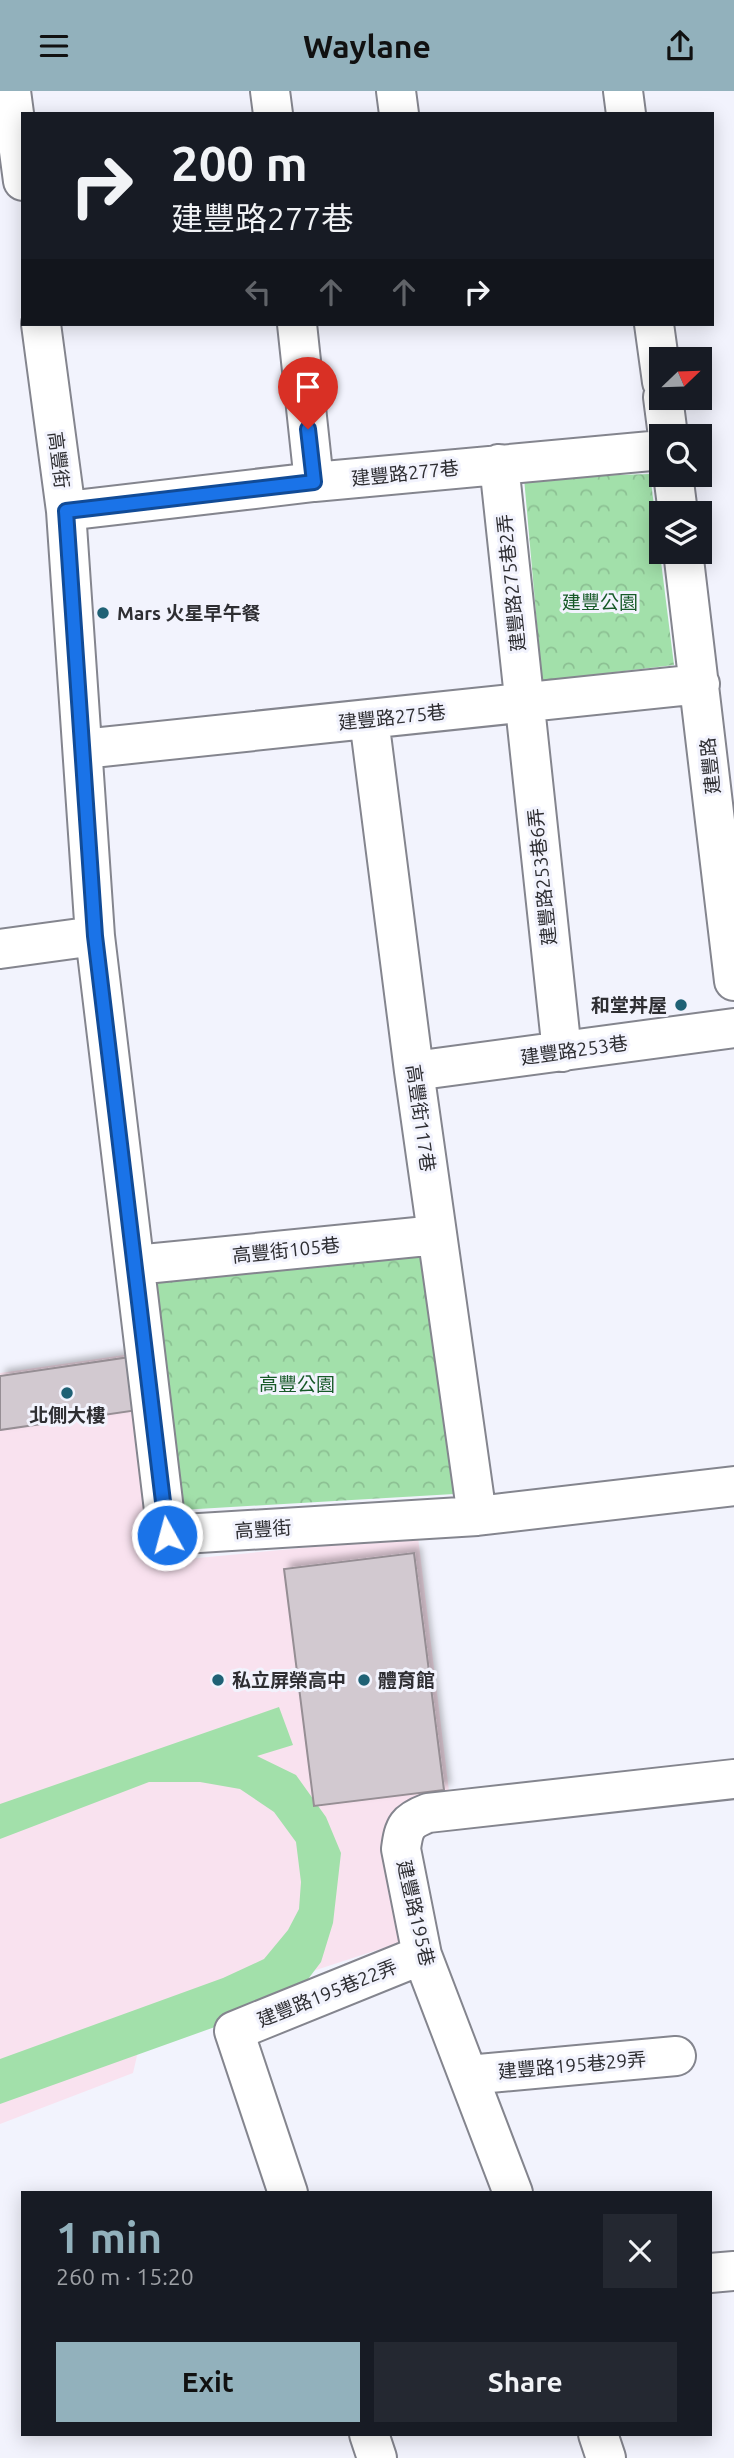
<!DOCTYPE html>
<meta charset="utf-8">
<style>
body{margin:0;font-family:Ubuntu,"Noto Sans TC",sans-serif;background:#242831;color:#f1f3f6;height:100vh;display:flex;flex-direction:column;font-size:26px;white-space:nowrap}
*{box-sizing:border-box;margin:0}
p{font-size:23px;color:#9ea1a6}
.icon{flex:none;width:38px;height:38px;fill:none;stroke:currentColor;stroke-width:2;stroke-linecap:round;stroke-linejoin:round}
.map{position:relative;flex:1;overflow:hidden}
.details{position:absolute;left:21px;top:2100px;width:691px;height:245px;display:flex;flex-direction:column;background:#171b24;border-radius:0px;box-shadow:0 4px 18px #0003}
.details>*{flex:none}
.hud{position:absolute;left:21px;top:21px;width:693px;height:214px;border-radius:0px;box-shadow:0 4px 18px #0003;background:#171b24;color:#f1f3f6;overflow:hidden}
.needle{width:46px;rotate:67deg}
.buttons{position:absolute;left:649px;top:256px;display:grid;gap:14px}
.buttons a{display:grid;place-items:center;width:63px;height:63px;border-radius:0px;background:#171b24;box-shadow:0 4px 18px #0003;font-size:35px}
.pin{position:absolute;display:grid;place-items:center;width:60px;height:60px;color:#fff;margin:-72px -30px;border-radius:50% 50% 50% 0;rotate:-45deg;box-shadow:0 0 7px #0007}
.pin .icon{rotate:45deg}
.me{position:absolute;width:77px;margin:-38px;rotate:353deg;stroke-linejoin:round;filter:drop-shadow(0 0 5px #0008)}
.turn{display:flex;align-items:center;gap:24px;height:147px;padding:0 35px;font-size:32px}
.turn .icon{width:91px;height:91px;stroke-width:2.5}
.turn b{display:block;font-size:49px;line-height:60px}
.lanes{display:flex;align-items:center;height:66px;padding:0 35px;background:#0003;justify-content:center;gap:35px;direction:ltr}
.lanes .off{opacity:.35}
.round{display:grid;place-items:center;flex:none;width:74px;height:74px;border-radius:0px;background:#242831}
.headline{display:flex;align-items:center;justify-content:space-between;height:119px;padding:0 35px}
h1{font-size:42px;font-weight:700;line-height:52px;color:#92b1bc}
.primary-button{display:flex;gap:14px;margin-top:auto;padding:14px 35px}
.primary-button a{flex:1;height:80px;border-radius:0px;background:#92b1bc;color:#111;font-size:28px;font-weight:700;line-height:80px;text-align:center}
.primary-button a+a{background:#242831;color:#f1f3f6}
header{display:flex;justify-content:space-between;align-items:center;height:91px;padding:0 35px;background:#92b1bc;color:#111;font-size:32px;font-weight:700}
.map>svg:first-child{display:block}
</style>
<header><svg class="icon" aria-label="menu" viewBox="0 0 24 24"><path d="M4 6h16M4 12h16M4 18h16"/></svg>Waylane<svg class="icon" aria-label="share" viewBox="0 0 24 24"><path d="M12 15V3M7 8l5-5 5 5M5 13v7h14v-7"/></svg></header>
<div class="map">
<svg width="734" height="2367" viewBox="0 0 734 2367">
<defs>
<pattern id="park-crowns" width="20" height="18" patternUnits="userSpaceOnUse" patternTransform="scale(1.75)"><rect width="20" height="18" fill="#a2e0aa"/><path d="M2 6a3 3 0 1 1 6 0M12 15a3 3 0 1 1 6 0" fill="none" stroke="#8cc093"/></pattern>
<filter id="shadow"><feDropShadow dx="6" dy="-6" stdDeviation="3.5" flood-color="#0004"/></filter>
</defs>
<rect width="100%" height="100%" fill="#f2f3fd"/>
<path fill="#f9e2ef" d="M131,1263l25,194 10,13 252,-24 32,262 -50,14 17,124 -273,89 -11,47 -133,51v-751z"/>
<path fill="url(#park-crowns)" d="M650,383l24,191 -132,16 -18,-203z
M421,1164l33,239 -273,16 -29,-235z"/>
<path fill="#a2e0aa" d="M279,1616l14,38 -36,11 39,19 30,42 15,36 -8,70 -12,39 -28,37 -293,105v-45l223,-81 41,-19 24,-29 11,-21 2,-27 -5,-40 -22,-30 -34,-23 -40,-7h-51l-149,57v-35z"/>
<path fill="#d2c9d0" stroke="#968e94" stroke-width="2" filter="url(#shadow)" d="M130,1266l8,53 -138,20v-54z
M414,1462l30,237 -130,16 -30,-237z"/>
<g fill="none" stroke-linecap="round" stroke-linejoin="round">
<defs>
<path id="minor" d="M11,0l12,90
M270,0l3,23
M396,0l3,23
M623,0l3,23
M41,233l25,187 29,425 72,599 310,-19 257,-30
M297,233l17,158
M654,233l8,58
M663,306l5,39
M499,373l63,588
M673,383l5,39
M66,420l248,-29 348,-32
M683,460l51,430
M369,628l45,352 63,445
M83,658l617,-65
M0,858l95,-13
M414,980l320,-43
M135,1174l302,-30
M468,1984l208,-19
M288,2102l-54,-162 188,-76
M513,2102l-91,-238 -21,-106c3,-23 6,-28 27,-36l306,-34
M710,2182l24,-2
M369,2343l8,24
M598,2343l8,24"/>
</defs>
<use href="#minor" stroke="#84858e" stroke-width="42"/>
<use href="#minor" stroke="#fff" stroke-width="38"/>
</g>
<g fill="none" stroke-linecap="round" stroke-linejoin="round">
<defs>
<path id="route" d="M167,1444l-72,-599 -29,-425 248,-29 -6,-53"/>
</defs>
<use href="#route" stroke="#114b97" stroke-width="18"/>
<use href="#route" stroke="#1a73e8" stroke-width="12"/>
</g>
<g fill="#1f6175" stroke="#f2f3fd" stroke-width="2.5">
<circle cx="103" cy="522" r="7"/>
<circle cx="681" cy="914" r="7"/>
<circle cx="67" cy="1302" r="7"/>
<circle cx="218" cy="1589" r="7"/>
<circle cx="364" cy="1589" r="7"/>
</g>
<g text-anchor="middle" stroke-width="6" stroke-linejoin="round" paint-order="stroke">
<g font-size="19" fill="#2e2e32" stroke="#f2f3fd">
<text transform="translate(59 369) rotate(83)" y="7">高豐街</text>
<text transform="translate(405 382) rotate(-6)" y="7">建豐路277巷</text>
<text transform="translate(511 492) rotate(-96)" y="7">建豐路275巷2弄</text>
<text transform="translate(392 626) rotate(-6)" y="7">建豐路275巷</text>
<text transform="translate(710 675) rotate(-96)" y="7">建豐路</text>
<text transform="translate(542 786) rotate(-96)" y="7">建豐路253巷6弄</text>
<text transform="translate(574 959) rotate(-8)" y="7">建豐路253巷</text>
<text transform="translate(421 1027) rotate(82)" y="7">高豐街117巷</text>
<text transform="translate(286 1159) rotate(-6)" y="7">高豐街105巷</text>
<text transform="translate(263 1438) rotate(-4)" y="7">高豐街</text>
<text transform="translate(416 1822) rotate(77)" y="7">建豐路195巷</text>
<text transform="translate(327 1902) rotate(-22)" y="7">建豐路195巷22弄</text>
<text transform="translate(572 1974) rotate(-5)" y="7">建豐路195巷29弄</text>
</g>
<g font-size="19" fill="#175a28" stroke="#f2f3fd">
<text x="600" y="518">建豐公園</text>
<text x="297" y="1300">高豐公園</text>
</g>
<g font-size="19" font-weight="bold" fill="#2e2e32" stroke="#f2f3fd" text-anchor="start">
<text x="117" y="529">Mars 火星早午餐</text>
<text x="667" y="921" text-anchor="end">和堂丼屋</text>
<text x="67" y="1331" text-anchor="middle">北側大樓</text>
<text x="232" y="1596">私立屏榮高中</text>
<text x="378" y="1596">體育館</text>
</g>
</g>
</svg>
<div class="buttons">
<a><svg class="needle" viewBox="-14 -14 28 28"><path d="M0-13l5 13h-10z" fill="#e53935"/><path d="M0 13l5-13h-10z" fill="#9ea1a6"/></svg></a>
<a><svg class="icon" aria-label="search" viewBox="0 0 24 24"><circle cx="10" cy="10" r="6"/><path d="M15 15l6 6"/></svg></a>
<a><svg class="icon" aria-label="layers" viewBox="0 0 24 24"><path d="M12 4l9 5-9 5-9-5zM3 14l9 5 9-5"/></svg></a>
</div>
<div class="pin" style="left:308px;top:338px;background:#d93025"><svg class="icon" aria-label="arrive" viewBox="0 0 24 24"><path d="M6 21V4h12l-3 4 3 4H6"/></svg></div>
<svg class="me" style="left:167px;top:1444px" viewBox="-20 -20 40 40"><circle r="17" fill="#1a73e8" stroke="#fff" stroke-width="3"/><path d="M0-11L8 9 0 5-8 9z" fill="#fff"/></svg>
<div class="hud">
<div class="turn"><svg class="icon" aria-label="right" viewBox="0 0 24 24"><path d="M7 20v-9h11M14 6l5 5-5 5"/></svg><div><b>200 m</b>建豐路277巷</div></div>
<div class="lanes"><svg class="icon off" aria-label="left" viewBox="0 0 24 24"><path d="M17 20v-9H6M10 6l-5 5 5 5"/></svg><svg class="icon off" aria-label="ahead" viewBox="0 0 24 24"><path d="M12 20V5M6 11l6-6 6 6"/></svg><svg class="icon off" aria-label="ahead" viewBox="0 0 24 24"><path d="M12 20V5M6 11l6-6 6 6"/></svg><svg class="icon" aria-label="right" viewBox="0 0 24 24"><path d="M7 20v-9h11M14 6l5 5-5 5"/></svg></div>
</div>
<section class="details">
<div class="headline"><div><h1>1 min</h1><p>260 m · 15:20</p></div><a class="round"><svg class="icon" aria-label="close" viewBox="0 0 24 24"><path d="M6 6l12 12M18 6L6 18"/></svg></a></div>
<div class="primary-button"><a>Exit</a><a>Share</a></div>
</section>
</div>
